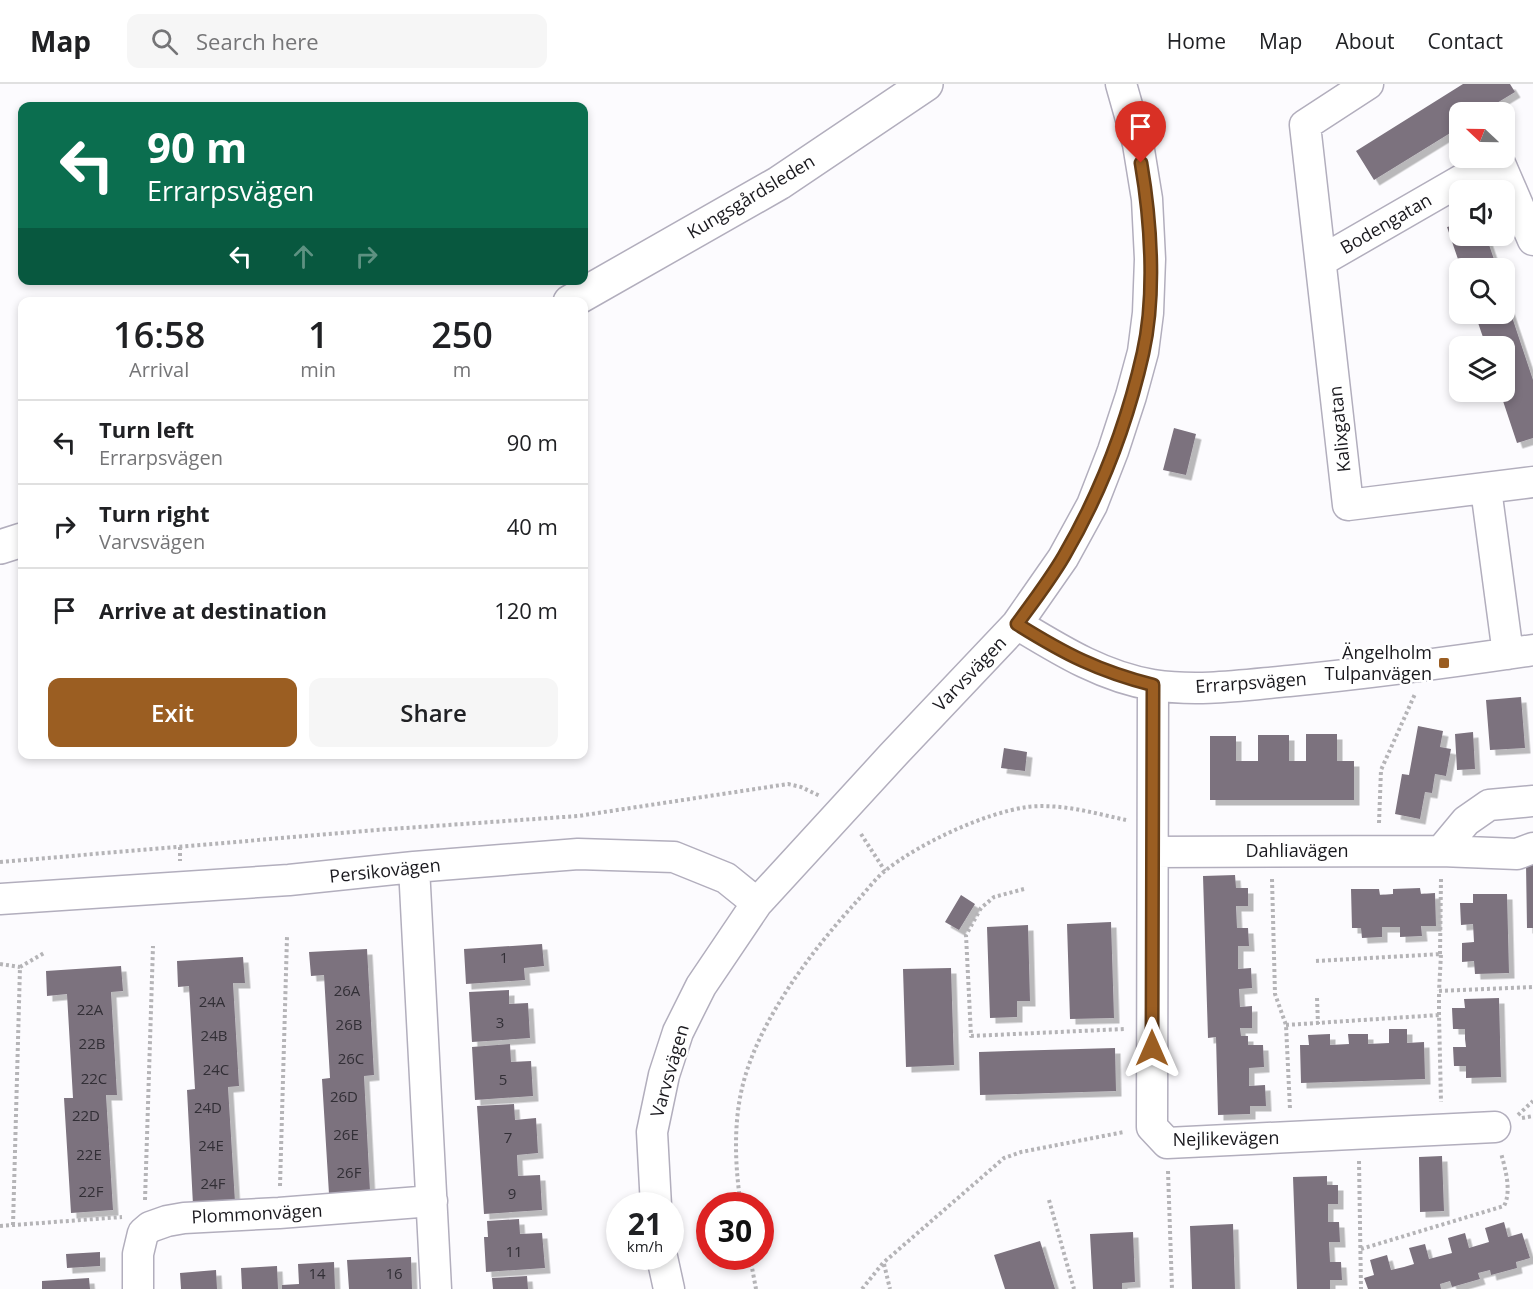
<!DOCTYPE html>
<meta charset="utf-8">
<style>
body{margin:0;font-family:"Open Sans",sans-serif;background:#f6f6f6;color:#202124;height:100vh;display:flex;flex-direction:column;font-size:22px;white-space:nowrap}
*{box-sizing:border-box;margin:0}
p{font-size:20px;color:#757577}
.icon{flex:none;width:33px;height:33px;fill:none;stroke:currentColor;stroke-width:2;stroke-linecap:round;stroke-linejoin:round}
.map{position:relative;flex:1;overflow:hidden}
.drawer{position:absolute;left:18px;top:213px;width:570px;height:462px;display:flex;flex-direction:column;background:#fff;border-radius:12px;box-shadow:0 3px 9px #0003}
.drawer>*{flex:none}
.banner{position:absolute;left:18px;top:18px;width:570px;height:183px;border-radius:12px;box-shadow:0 3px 9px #0003;background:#0b6e4f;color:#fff;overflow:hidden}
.needle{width:39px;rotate:292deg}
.tools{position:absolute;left:1449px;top:18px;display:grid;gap:12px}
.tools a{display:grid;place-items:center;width:66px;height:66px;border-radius:12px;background:#fff;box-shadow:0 3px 9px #0003;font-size:30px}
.speed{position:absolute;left:606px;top:1108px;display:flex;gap:12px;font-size:30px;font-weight:700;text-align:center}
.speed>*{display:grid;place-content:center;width:78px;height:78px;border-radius:50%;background:#fff;box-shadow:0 3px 9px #0003;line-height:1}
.speed small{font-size:15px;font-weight:400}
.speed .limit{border:9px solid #d22;background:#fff;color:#111}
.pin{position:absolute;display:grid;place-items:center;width:51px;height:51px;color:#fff;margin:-62px -26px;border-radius:50% 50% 50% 0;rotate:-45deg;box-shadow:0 0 6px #0007}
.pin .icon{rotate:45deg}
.me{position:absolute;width:66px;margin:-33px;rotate:0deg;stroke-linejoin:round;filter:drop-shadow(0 0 4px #0008)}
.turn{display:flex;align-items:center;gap:21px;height:126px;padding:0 30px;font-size:27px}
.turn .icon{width:78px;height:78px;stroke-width:2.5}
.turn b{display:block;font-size:42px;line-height:51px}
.lanes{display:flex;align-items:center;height:57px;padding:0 30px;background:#0003;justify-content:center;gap:30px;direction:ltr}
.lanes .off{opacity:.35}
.eta{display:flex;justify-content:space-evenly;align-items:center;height:102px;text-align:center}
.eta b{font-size:36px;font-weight:600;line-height:42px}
.cta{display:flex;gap:12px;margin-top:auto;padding:12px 30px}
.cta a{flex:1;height:69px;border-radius:12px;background:#9b5e22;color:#fff;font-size:24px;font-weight:600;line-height:69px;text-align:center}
.cta a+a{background:#f6f6f6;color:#202124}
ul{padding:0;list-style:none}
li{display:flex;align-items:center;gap:18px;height:84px;padding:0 30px;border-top:2px solid #e0e0e0}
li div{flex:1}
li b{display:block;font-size:22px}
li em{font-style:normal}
header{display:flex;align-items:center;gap:36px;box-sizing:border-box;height:84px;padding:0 30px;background:#fff;border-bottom:2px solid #e0e0e0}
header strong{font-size:28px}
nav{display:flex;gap:33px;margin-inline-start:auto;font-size:21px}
.search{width:420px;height:54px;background:#f6f6f6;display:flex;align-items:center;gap:15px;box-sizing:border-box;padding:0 21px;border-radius:12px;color:#757577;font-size:22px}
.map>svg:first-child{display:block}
</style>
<header>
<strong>Map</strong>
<div class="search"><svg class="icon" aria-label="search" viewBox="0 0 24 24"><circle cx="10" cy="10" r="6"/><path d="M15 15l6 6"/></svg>Search here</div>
<nav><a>Home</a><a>Map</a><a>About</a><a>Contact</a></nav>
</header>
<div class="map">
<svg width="1533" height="1205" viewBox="0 0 1533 1205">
<defs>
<filter id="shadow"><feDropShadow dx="5.5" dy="5.5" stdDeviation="0" flood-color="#0004"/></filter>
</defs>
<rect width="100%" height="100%" fill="#fcfbfe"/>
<path fill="#7c727e" filter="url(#shadow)" d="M1463,0h47l5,8 -33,20h-22v15l-86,53 -18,-29z
M1460,140v12h26l11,32h-36l-14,-41z
M1504,209l29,87v58l-16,5 -17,-51h4v-46h-18l-11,-32h29z
M1174,344l22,6 -10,41 -23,-5z
M1521,613l4,51 -35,2 -4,-50z
M1418,642l25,5 -3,16 11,2 -5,27 -11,-2 -3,19 -7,-1 -5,27 -25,-5 7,-40 7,1z
M1473,648l2,37 -18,1 -2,-36z
M1306,650h31v27h17v39h-144v-64h26v25h22v-26h31v26h17z
M1004,664l23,4 -2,19 -24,-3z
M1526,780h7v64h-6z
M1235,791l1,13h12v18h-12l1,22h11l1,18h-11v23l13,-1 1,20 -13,1 1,18 12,-1v22h-12l1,8h7v9h15l1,22 -15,1v18l16,-1 1,21h-16v8l-32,1 -2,-78 -8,1 -5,-162z
M1420,804l1,6 14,-1 1,33h-15l1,10 -22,1v-10h-18v10l-20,1 -1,-10h-9l-1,-39h28l1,6 13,-1v-5z
M1473,810h34l2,79 -34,1 -1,-13 -12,1v-19l12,-1 -1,-18 -12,1 -1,-22h13z
M961,811l14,9 -16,26 -14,-8z
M1111,838l3,96 -44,1 -3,-95z
M1028,841l2,76h-13v16l-27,1 -3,-91z
M542,860l2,22 -20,2 1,12 -59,4 -2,-35z
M367,865l7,126 -10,1 6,115 -41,3 -7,-115 8,-1 -6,-103 -13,1 -2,-24z
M243,873l2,26h-12l6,103 -11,1 7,115 -42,3 -6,-115 8,-1 -6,-103 -11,1 -1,-26z
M121,882l2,25 -12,1 6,103h-11l7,115 -42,3 -7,-115h9l-6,-104 -20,2 -1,-25z
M951,884l3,97 -48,2 -3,-98z
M509,906v14l19,-1 2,35 -58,4 -3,-50z
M1499,914l2,79 -35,1v-12h-12l-1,-19h13l-1,-8v-10h-12l-1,-21h13l-1,-9z
M1389,945h18v14l17,-1 1,37 -124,4 -1,-38h9l-1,-10 22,-1v11l19,-1 -1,-10h20v10l21,-1z
M510,960l1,18 20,-1 2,35 -58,4 -3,-53z
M1115,964l1,43 -136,4 -1,-43z
M514,1020l1,16 21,-2 2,35 -21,2 1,21 22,-1 2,35 -58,4 -7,-108z
M1442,1072l2,55 -24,1 -1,-55z
M1327,1092v9h11v19h-10v18h11l1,20h-11l1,20h11l1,18h-12v9h-33l-4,-112z
M519,1135l1,15 22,-1 3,35 -59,4 -2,-35h4l-1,-16z
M1504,1138l4,15 14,-4 8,25 -14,4 1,6 -26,7 -1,-5 -12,3 2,6 -28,8 -2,-6 -10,3 1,5h-73l-4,-11 10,-3 -4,-15 17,-5 4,15 13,-3 10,-3 -5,-16 16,-4 4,15 23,-6 -4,-15 17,-5 4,15 20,-6 -4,-14z
M1233,1140l2,65h-43l-2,-63z
M1133,1148l2,50 -13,1v6h-29l-3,-55z
M1040,1157l15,48h-50l-11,-34z
M100,1168v14l-33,2 -1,-14z
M411,1173l1,32h-63l-2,-29z
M334,1178l1,27h-53v-4l17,-1 -1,-20z
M277,1182l1,23h-36l-1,-21z
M216,1186l1,19h-36l-1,-16z
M527,1192l1,13h-35l-1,-11z
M89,1194l1,11h-48v-8z"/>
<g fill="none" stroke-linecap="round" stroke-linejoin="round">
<defs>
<path id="minor" d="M1368,0l-63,41 43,380 185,-23
M1321,177l177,-102 35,81
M1486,405l22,165
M1017,540c43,26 86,53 136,61 46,7 91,0 136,-4 82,-8 163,-19 244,-31
M1153,601l-1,442 15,16 328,-16
M1441,767l76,3 16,-6
M1153,768l288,-1 25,-30 23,-16 44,-4
M414,783l22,422
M0,815l289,-19 125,-13 164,-13 96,3 52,21 31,25
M656,1122l-4,-74 12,-57 14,-43 23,-46 56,-83 135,-147 125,-132 46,-66 29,-53 21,-54 18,-55 12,-44 5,-39 2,-54 -3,-60 -9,-55 -17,-60
M662,1173l7,32
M138,1205v-35l5,-21 7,-6 17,-6 17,-3 95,-5 153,-12"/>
<path id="major" d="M570,218l209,-119 147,-99
M0,463l22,-7"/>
</defs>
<use href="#minor" stroke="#b2aebd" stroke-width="33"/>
<use href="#major" stroke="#b2aebd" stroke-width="36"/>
<path stroke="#b5b4b7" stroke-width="4" stroke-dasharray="3 3" stroke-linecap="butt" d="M1379,739l2,-53 34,-76
M861,750l24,37
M180,763v14
M0,778l376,-32 202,-14 210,-32 13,3 19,9
M1272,795l3,115 11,31 4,84
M1024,805l-30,8 -13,11 -15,27 5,101 153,-7
M1440,870l1,-75
M1316,877l125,-7 -2,37
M0,880l20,3
M1317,914l1,26
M1439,931v-24l94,-4
M1286,941l153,-10 2,87
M1518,1031l15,-14
M1522,1034l11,-2
M1359,1077l2,128
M1168,1087l4,118
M280,1102l7,-249
M145,1116l8,-254
M1049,1116l25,89
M741,1122c-6,-39 -8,-83 2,-122 17,-66 70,-135 115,-184 9,-10 18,-22 28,-30 34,-27 99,-57 141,-63 33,-4 67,6 99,13
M13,1141l7,-258 24,-14
M0,1142l122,-9
M1361,1165l143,-43c8,-15 1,-38 -3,-53
M750,1173l6,32
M884,1180l6,25
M862,1205l21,-26 121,-105 17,-6 103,-20"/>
<use href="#minor" stroke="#fff" stroke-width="30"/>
<use href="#major" stroke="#fff" stroke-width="33"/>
</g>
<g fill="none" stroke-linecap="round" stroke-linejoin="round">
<defs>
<path id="route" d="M1141,79c10,58 15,132 2,190 -16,71 -43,141 -79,203 -14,24 -31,46 -47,68 48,30 81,47 136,61l-1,363"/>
</defs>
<use href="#route" stroke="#653d16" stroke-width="15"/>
<use href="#route" stroke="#9b5e22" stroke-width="10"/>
</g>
<rect fill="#9b5e22" stroke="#fff" stroke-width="2" x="1438" y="573" width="12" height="12" rx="3"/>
<g text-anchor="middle" stroke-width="5" stroke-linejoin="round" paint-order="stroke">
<g font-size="15" fill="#322f36">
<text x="504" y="879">1</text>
<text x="347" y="912">26A</text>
<text x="212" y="923">24A</text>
<text x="90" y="931">22A</text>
<text x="500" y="944">3</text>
<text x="349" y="946">26B</text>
<text x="214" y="957">24B</text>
<text x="92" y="965">22B</text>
<text x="351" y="980">26C</text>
<text x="216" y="991">24C</text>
<text x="94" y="1000">22C</text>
<text x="503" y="1001">5</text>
<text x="344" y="1018">26D</text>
<text x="208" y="1029">24D</text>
<text x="86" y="1037">22D</text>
<text x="346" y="1056">26E</text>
<text x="508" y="1059">7</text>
<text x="211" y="1067">24E</text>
<text x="89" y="1076">22E</text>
<text x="349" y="1094">26F</text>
<text x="213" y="1105">24F</text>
<text x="91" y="1113">22F</text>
<text x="512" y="1115">9</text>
<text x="514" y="1173">11</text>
<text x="317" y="1195">14</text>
<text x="394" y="1195">16</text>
</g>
<g font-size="18" fill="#1a191e" stroke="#fff">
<text transform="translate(751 113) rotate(-31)" y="6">Kungsgårdsleden</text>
<text transform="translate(1386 140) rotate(-30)" y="6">Bodengatan</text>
<text transform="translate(1340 345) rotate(-96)" y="6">Kalixgatan</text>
<text transform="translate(970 590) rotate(-46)" y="6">Varvsvägen</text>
<text transform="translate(1251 599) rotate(-4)" y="6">Errarpsvägen</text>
<text x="1297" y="773">Dahliavägen</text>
<text transform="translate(385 787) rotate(-6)" y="6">Persikovägen</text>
<text transform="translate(670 987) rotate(-74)" y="6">Varvsvägen</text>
<text transform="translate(1226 1055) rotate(-1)" y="6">Nejlikevägen</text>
<text transform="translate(257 1130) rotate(-3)" y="6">Plommonvägen</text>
</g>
<g font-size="18" fill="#1a191e" stroke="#fff" text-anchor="end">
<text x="1432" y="575">Ängelholm<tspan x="1432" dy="21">Tulpanvägen</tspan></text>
</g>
</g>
</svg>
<div class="tools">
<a><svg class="needle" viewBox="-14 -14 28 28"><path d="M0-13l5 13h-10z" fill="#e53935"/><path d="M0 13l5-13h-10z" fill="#757577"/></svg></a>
<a><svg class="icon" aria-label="sound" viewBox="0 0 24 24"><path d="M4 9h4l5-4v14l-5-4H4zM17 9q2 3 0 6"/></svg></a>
<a><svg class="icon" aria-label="search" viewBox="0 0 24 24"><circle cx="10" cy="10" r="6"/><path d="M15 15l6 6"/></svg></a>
<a><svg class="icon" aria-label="layers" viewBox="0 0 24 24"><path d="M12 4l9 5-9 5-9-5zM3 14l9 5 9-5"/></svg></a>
</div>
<div class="speed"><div>21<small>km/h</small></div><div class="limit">30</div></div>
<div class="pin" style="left:1141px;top:79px;background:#d93025"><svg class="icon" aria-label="arrive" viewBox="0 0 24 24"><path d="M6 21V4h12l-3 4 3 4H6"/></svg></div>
<svg class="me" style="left:1152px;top:964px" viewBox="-20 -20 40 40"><path d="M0-17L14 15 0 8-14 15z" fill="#9b5e22" stroke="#fff" stroke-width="4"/></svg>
<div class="banner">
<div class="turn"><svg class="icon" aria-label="left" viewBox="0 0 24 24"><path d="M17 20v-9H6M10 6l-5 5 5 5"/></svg><div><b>90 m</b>Errarpsvägen</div></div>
<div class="lanes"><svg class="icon" aria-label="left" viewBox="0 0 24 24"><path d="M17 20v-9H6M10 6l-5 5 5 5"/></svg><svg class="icon off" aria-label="ahead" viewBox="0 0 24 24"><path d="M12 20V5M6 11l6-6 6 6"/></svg><svg class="icon off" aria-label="right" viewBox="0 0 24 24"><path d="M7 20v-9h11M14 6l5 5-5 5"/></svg></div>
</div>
<section class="drawer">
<div class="eta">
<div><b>16:58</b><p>Arrival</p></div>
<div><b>1</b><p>min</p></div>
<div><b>250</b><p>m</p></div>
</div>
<ul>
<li><svg class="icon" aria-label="left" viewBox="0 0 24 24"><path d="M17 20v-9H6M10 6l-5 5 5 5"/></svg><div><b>Turn left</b><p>Errarpsvägen</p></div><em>90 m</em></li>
<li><svg class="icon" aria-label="right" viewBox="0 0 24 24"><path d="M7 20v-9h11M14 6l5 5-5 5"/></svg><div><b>Turn right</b><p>Varvsvägen</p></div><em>40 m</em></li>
<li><svg class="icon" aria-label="arrive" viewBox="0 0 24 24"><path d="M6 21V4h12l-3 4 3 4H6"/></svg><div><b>Arrive at destination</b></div><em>120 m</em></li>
</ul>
<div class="cta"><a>Exit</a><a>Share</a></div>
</section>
</div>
